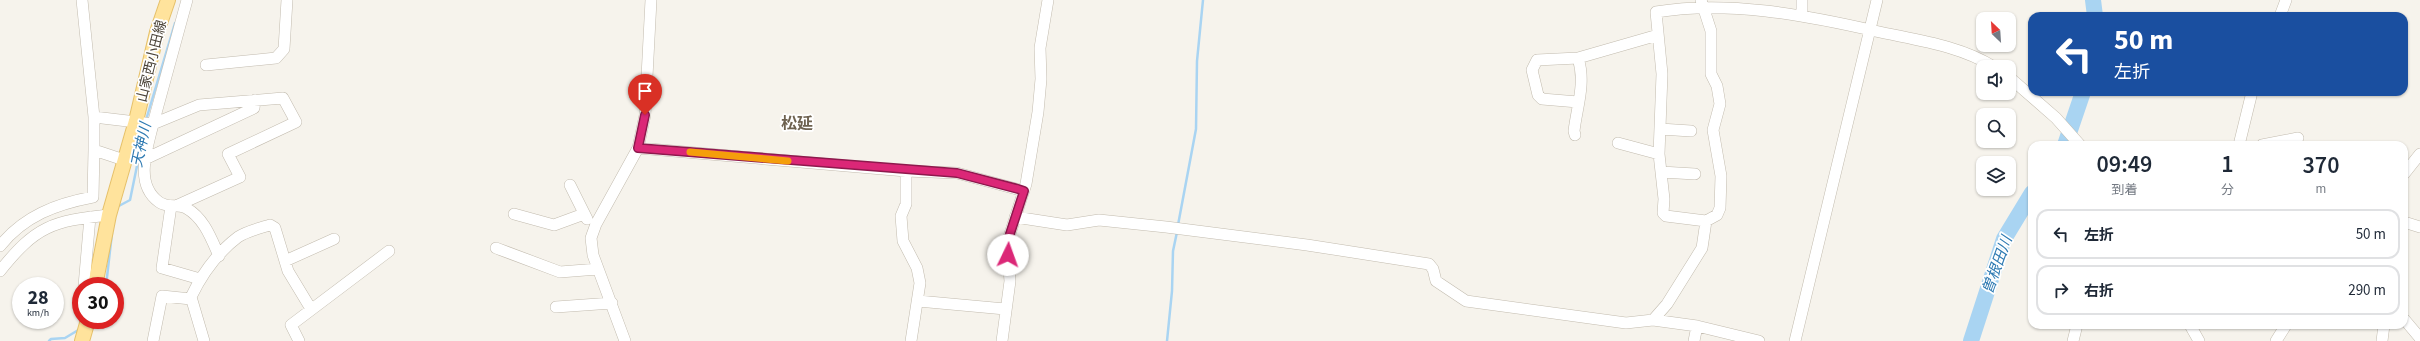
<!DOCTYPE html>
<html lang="ja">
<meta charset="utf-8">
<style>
body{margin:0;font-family:"Source Sans 3","Noto Sans JP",sans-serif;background:#f2f2f3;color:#1f2937;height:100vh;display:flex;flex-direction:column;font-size:15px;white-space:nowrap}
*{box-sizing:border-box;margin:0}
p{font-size:13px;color:#747a83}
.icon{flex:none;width:22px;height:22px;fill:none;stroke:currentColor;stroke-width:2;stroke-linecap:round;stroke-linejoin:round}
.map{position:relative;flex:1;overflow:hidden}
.panel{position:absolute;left:2028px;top:141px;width:380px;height:188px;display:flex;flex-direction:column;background:#fff;border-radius:12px;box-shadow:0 1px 3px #0004}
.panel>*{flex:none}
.hud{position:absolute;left:2028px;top:12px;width:380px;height:84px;border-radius:12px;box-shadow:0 1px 3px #0004;background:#1a4fa0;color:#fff;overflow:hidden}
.needle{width:26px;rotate:335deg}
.buttons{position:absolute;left:1976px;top:12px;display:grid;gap:8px}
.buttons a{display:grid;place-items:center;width:40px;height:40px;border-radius:8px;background:#fff;box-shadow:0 1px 3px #0004;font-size:20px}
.speed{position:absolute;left:12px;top:277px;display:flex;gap:8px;font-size:20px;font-weight:700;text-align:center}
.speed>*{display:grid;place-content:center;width:52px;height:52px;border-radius:50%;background:#fff;box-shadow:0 1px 3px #0004;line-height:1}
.speed small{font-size:10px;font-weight:400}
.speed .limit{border:6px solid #d22;background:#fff;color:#111}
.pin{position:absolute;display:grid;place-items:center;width:34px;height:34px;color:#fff;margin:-41px -17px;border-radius:50% 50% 50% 0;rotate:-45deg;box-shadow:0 0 4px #0007}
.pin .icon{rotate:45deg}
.me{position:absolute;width:44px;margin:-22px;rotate:3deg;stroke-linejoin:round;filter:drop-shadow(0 0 3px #0008)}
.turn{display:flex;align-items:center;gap:14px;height:84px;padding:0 20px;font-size:18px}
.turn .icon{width:52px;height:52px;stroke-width:2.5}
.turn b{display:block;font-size:28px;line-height:34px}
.eta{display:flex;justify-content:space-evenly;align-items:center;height:68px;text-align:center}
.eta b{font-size:24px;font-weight:600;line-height:28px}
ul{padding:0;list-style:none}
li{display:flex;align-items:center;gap:12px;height:50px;margin:0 8px 6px;padding:0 12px;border:2px solid #e0e1e3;border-radius:12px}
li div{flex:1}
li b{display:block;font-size:15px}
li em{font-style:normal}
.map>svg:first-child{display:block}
</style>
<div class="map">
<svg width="2420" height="341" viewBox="0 0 2420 341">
<rect width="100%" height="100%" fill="#f6f3ec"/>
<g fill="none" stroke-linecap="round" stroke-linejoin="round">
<path stroke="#a9d4f2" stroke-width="2.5" d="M146,120l29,-97
M117,207l13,-7 15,-73
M1178,225l18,-96 1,-68 6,-61
M106,286l6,-53
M49,341l2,-2 14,-1 15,-9
M1167,341l5,-50 1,-40 4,-19"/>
<path stroke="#a9d4f2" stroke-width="16" d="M2093,0l2,16
M2065,145l18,-53
M1971,341l33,-102 28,-46"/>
<defs>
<path id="minor" d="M82,0l12,117v33l30,10
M1701,0l10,31v43l6,12 3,18 -7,26 8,46 -1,32 -3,7 -11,6
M1802,0v11
M2280,16l6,-16
M206,65l70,-7 8,-9 3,-49
M2009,77l47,41 24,27
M1578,102l-36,-3 -4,-4 -6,-25 5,-10 41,-2 80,-23
M94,117l59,7c-6,25 -19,60 6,78 8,6 18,2 27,6 18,10 25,30 33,48
M153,124l46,-19 84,-7 13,24 -68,32 12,23 -62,28
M153,124l34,-124
M1660,129l31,2
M1575,135l-1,-4c3,-25 12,-48 4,-73
M1618,143l41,11
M2239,145l13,-53
M2262,145l36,-7
M638,148l268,23v33l-5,12 2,25 14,27 3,15 -9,58
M145,159l109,-51 1,-8
M906,171l51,2 67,18
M1661,172l34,2
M2404,174l16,-20
M570,185l17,34
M171,206l-9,62 38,11
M514,214l40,11 30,-11
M1015,217l52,8 32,-5 67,7 141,18 122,19 4,5 3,12 30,20 160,22 27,-3 44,6 62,15
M2404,222l16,5
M0,246c24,-30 56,-42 93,-49l1,-47
M496,248l64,24 38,-3
M285,261l49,-22
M0,271c36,-45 52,-50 109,-56
M84,286l6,-69
M918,301l87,8
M556,307l56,-4
M2404,319l16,19
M1653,320l14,-16 35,-56 4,-27 -40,-5 -3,-3 1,-14 -5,-45 3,-80 -6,-62c71,-12 149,3 219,19 40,9 84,14 119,36
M2190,325l9,16
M153,341l9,-45 29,3
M204,341l-13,-44c11,-23 26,-44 47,-60 9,-6 22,-9 32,-12l5,3 13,43 23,38
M299,341l-8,-16 98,-74
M625,341l-32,-86 -2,-17 5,-14 42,-76 7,-33 6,-115
M1002,341l8,-60 -3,-38 19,-59 12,-72 3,-33 -1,-31 8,-48
M1694,341l3,-15
M1795,341l82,-341
M2073,341l4,-16
M2276,341l10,-16
M2382,341l2,-16"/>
<path id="major" d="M95,286l14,-71 27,-94 21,-89 11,-32
M82,341l6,-21"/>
</defs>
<use href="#minor" stroke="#c2bbae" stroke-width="12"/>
<use href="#major" stroke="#e6c16a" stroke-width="16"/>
<use href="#minor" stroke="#fff" stroke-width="11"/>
<use href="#major" stroke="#ffe39c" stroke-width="14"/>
</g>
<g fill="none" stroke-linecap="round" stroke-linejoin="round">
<defs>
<path id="route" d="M645,115l-7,33 319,25 61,16 6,2 -17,52 1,12"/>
</defs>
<use href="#route" stroke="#8e194d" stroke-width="10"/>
<use href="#route" stroke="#db2777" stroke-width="7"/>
<path stroke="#f59e0b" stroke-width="7" d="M690,152l98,9"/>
</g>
<g text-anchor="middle" stroke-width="3.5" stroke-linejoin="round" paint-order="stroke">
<g font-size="14" fill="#4b4439" stroke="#fff">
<text transform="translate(151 61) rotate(-76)" y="5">山家西小田線</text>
</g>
<g font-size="15" font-style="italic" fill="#2e7ab2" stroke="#fff">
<text transform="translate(141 145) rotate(-78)" y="5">天神川</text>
<text transform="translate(1997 265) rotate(-70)" y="5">曽根田川</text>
</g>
<g font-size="16" font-weight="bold" fill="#6e6250" stroke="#fff">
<text x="797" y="129">松延</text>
</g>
</g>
</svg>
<div class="buttons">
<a><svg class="needle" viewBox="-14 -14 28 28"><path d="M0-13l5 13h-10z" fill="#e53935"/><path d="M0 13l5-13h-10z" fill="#747a83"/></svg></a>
<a><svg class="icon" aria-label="sound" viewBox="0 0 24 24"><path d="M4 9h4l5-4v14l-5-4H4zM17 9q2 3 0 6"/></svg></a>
<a><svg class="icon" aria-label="search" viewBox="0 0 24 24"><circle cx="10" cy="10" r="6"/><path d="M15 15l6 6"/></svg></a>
<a><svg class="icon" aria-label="layers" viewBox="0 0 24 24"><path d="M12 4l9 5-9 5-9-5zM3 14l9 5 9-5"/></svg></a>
</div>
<div class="speed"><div>28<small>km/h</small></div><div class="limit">30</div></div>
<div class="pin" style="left:645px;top:115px;background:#d93025"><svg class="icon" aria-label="arrive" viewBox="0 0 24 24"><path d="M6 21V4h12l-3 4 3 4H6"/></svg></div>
<svg class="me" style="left:1008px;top:255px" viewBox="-20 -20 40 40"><circle r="19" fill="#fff"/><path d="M0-13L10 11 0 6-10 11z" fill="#db2777"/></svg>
<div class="hud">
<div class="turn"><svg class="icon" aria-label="left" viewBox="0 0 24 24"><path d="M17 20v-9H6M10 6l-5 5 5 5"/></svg><div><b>50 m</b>左折</div></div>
</div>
<section class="panel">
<div class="eta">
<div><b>09:49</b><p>到着</p></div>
<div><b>1</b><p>分</p></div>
<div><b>370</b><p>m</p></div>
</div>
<ul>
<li><svg class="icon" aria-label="left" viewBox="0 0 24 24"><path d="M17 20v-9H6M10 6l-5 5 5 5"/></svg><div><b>左折</b></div><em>50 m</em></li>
<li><svg class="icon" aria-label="right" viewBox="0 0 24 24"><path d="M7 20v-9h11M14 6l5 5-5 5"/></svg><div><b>右折</b></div><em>290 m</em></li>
</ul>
</section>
</div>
